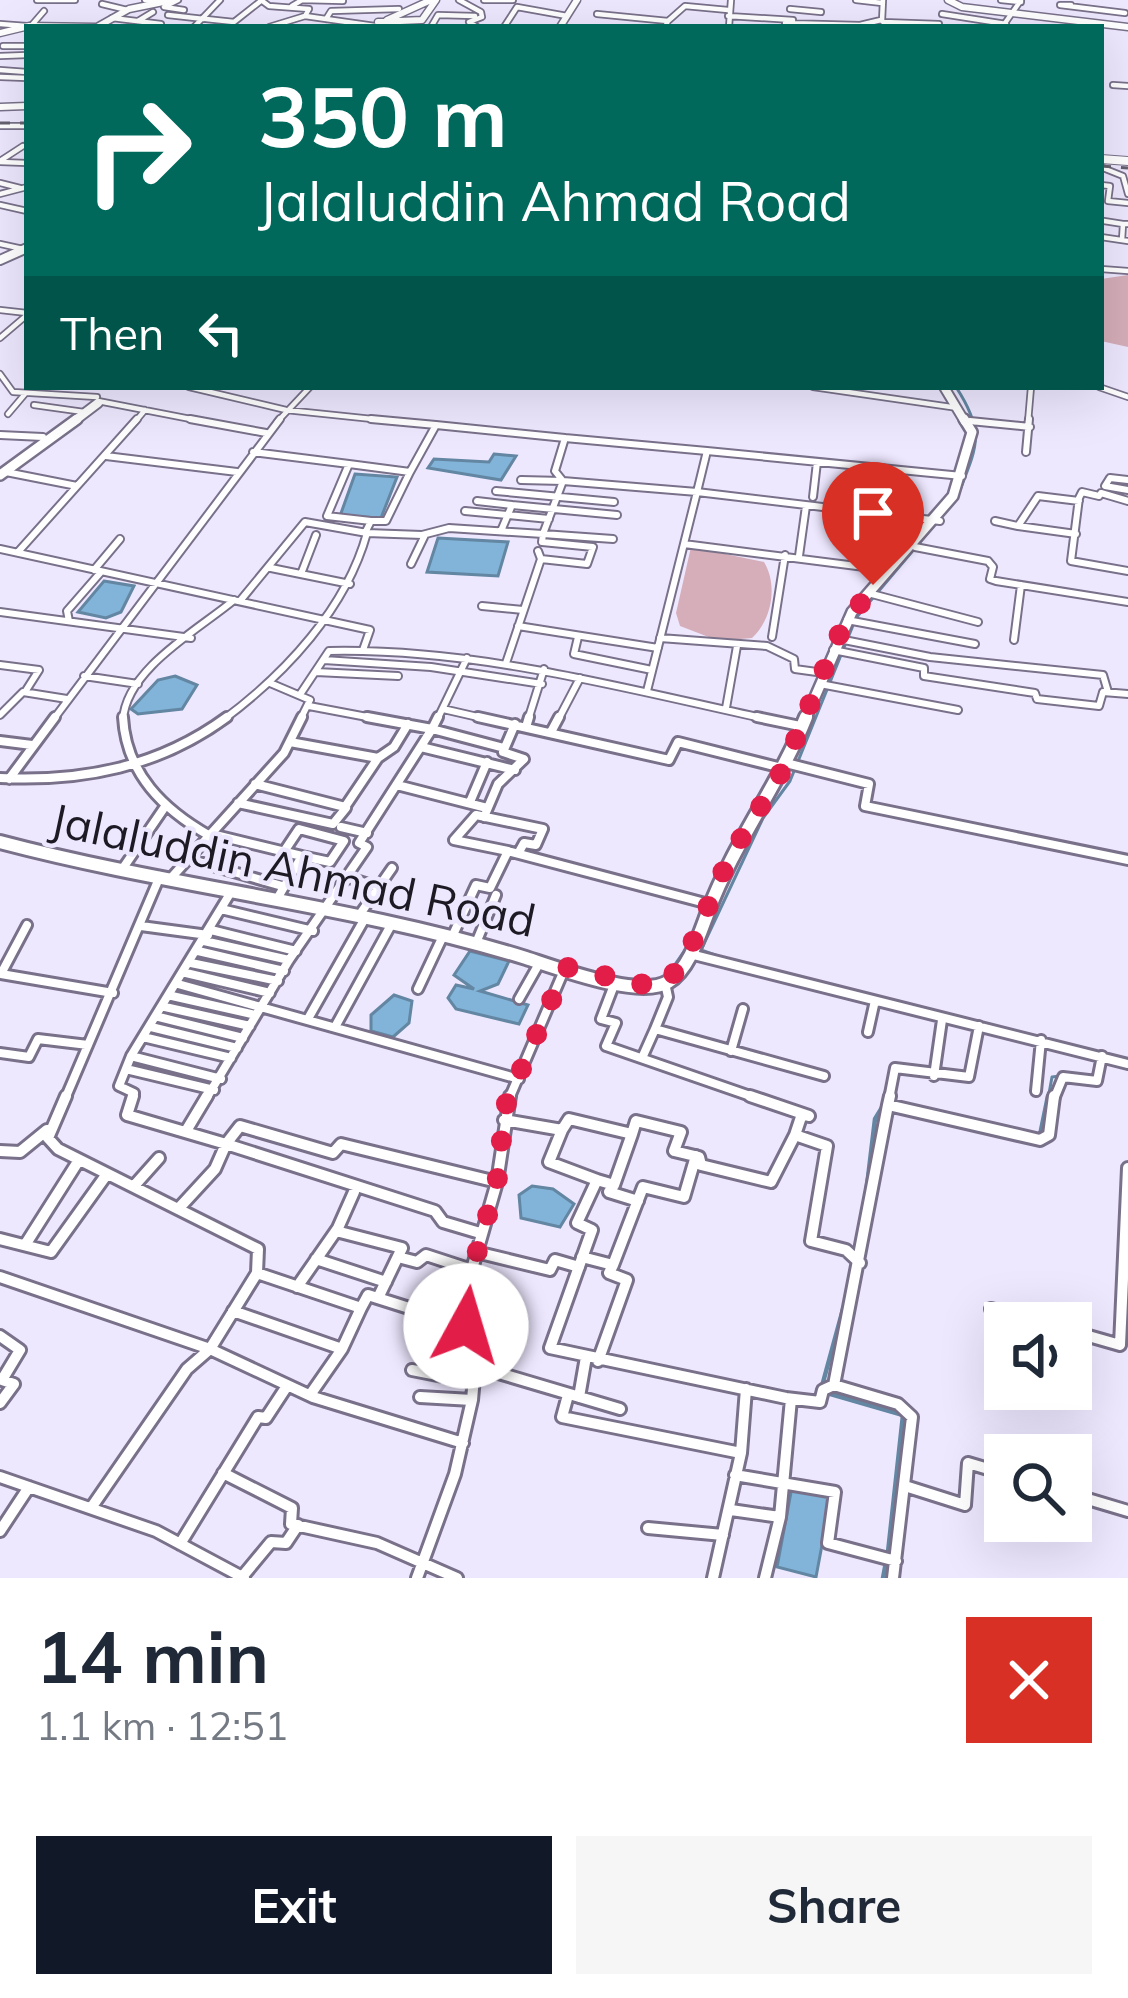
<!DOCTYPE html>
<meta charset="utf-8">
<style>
body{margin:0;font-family:Mulish,sans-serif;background:#f6f6f7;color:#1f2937;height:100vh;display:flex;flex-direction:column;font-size:45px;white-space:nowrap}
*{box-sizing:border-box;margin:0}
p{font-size:39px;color:#747a83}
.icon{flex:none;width:66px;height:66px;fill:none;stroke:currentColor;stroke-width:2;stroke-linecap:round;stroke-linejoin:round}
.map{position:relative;height:1578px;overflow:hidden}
.sheet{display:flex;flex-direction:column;background:#fff;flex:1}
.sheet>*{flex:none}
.banner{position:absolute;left:24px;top:24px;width:1080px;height:366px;border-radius:0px;box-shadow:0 12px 48px #0002;background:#00695c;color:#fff;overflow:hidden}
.tools{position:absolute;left:984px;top:1302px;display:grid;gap:24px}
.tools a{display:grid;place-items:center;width:108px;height:108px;border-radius:0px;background:#fff;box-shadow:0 12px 48px #0002;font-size:60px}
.pin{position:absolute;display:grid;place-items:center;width:102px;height:102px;color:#fff;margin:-123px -51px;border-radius:50% 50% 50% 0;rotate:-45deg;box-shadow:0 0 12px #0007}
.pin .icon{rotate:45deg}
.me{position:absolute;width:132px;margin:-66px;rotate:6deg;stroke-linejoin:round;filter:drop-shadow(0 0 9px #0008)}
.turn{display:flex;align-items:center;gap:42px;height:252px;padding:0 36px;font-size:54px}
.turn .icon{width:156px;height:156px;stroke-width:2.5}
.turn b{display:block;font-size:84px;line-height:102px}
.then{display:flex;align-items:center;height:114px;padding:0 36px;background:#0003;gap:24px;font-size:45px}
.round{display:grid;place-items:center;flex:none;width:126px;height:126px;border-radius:0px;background:#f6f6f7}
.head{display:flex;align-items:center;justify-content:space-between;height:204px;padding:0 36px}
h1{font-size:72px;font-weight:700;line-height:90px}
.button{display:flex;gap:24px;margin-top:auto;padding:24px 36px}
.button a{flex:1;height:138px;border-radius:0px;background:#111827;color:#fff;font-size:48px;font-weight:700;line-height:138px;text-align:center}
.button a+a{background:#f6f6f7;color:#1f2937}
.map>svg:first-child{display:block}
</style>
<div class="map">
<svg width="1128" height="1578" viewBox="0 0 1128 1578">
<rect width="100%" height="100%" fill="#eee8ff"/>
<path fill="#d5aeb9" d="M1128,275v72l-27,-6v-62z
M691,547l73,15c14,23 8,58 -12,76l-33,3 -39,-15 -4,-13z"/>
<path fill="#81b4d8" stroke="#6386a2" stroke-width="3" d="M494,454l22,2 -15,24 -73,-12 6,-9 55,3z
M355,474l42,3 -16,41 -41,-2z
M438,538l70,4 -10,34 -71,-4z
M104,581l30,5 -13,26 -15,6 -28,-6z
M175,676l22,9 -15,24 -44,5 -7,-5 27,-29z
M470,951l39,10 -11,23 -18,7 48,14 -9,19 -63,-15 -8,-11 8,-13 18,4 -20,-14z
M394,995l18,6 -3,22 -16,14 -22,-6v-16z
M532,1186l21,3 21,15 -14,23 -39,-9 -2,-23z
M792,1487l39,10 -15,80 -39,-10z"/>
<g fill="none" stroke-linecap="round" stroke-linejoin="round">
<path stroke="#6386a2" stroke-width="3" d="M956,387c30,46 21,59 2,108
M735,962l-34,-12 62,-132 27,-37 66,-163 97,-115
M667,976l20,-29
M994,1027l134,32
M1093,1079l3,-20
M1048,1099l4,-22 8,-1"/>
<path stroke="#6386a2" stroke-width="4.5" d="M1040,1135l8,-39
M866,1194l9,-75 11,-18
M822,1386l21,-77
M827,1393l76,22 -15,137
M883,1578l3,-16"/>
<defs>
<path id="street-far3" d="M37,0h38
M145,0l13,2
M178,0l-14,7 20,3
M261,0l8,6 40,3 -4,7 70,10
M459,0l22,12 1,5 -13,5 8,5
M484,0h29
M856,0l26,3
M1001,0l20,2
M102,4l25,6
M1071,5h-11l65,8
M292,6l10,-6 41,1
M790,9l31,3
M597,14l71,7 -3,6
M942,14l64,10
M168,15l36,4
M728,16l65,4
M112,18l49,6 -5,3
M206,19l28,3 28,-22
M326,19l5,-8 68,-2
M138,21l15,-9
M668,21l17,-15 43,4
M882,21l1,-21
M883,22l56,2
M785,23l75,2 21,-5
M0,24l27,2
M31,26l13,-15
M1003,26l18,-26
M194,27l26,-27
M269,27l36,-11
M431,27l7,-12 37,1
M504,27l13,-20 50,9
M729,27l2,-27
M3,46h24
M0,56l27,-1
M0,70l27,2
M0,77l27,1
M1113,85l15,1
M0,126h27
M0,161l23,-15
M0,162l27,1
M1103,168l20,8 5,18
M0,183l20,5
M1101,185l9,1 -2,15 20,2
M0,194l27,-7
M0,205l27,6
M1104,221l19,3
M1101,237l27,4
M1122,240l1,-16h5
M0,244l23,5
M1101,269l27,2
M0,310l27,3
M0,338l27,-23
M0,374l13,18 84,5
M189,387l97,23 115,12
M813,387l145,21
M1099,387l29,10
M98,401l108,21
M34,405l50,7
M8,414l17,-20
M970,421l5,1
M135,422l10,-12
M277,422l33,-35
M1028,422l3,-35"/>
<path id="street-far2" d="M190,419l76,14
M371,419l65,6 -26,47
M970,421l60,6
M436,425l129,13
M0,435l43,2
M565,438l142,13 -10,41 -134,-11 -8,-10z
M707,451l255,25
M253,452l96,12 -22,52 44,5 -5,10
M1026,452l3,-33
M106,456l131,16
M349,464l61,8 -24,49h-15
M6,472l71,14
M1128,480l-18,-2 -5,8 23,4
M496,491l118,11
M697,492l243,29
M1101,493l27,8
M1099,496l-17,-4 -3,6 -8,63 57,10
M813,497l4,-35
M477,501l35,4 -11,26
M512,505l105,10
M465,511l84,8
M995,521l23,5
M367,533l55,2 27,-7 94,6 20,-53 -42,-1
M1076,534l-58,-8 20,-30 41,5
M684,544l204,26
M915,547l73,14 5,6 -3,12 6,2 132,21
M0,549l370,81 -7,20
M18,552l119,-133
M799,556l7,-50
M541,559l46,5 6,-17 -51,-5 1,-8 70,5
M411,564l14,-29
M271,568l79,16
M94,570l26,-31
M301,574l15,-39
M868,593l110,29
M482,606l41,4
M0,612l191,26
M847,620l128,24
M69,621l-2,-10 34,-39
M518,626l140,22
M578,637l-4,17 78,16
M772,637l13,-82
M660,638l107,8 27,13 1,10 29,4
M839,639l91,18 173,18 5,17
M1014,640l7,-55
M833,650l91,18v8l111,17 2,6 62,7 4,-14 25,2
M324,660l107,7 111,17
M506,663l35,-104 -3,-8
M0,665l39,5 -14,22
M316,672l82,4
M84,676l54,8
M270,683l40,17 -10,20
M820,684l138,26
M647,691l50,-199
M301,693l28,-42c150,-3 297,38 442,69
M309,706l74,14
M726,708l11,-62
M443,709l48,11
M0,715l23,-23 44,7
M53,720l227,-301
M123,720c3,-51 75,-90 111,-120
M223,720c62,-46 123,-111 144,-187l-62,-11 -65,79
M437,720l30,-62
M528,720l16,-51
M558,720l22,-42"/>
<path id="street-far1" d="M123,717c3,57 41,93 87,119
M438,717l-6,12 72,19
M478,717l191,43 9,-18 104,26
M757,717l43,9
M526,727l3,-10
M551,732l8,-15
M0,741l32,4
M421,747l94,23
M378,758l16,-11 14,-23
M786,763l83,21 -4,22 263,54
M0,778c83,4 159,-11 227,-61
M9,779l46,-62
M255,784l90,23 33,-49 -88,-16
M397,785l90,23
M470,802l17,-40
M238,803l95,21 13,-16
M484,817l14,-33 26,-25 -21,-7 12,-28
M341,827l26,6
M211,834l91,22
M508,851l-54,-11 22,-25 67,14 -7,16 -12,-2 -5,9
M189,859l93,27
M121,871l43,-63
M346,877l32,10
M171,878l113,-125 18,-36
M277,899l25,-43 28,6 14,-21 -45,-12 -14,21
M221,909l92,22
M358,917l34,-49
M27,925l-26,49 112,19
M141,926l67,9
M211,930l85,21
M452,937l24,-52 14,3 18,-37 201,53
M204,941l85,19
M476,943l20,-48
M198,951l86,20
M690,954l438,110
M191,963l87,18
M186,973l84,20
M178,984l341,95
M614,985l-13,34 15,4 -10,23 153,53
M418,989l25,-53
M172,996l84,19
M519,999l21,-37
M165,1007l85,19
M159,1017l84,21
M309,1017l55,-97
M151,1027l86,21
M335,1027l56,-102
M655,1029l13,-32 -3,-14
M868,1032l6,-27
M143,1037l88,21
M731,1051l12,-42
M0,1053l29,4 9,-18 50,6
M131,1056l90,23
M642,1058l13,-29 169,47
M126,1069l88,21
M934,1076l8,-56
M1036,1091l5,-51
M65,1099l95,-223
M132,1099l2,-6 -15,-7 12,-30 100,-164
M206,1099l83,-139 78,-113 -8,-4 73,-114 -65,-12
M509,1099l56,-131
M889,1099l6,-31 74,9 10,-51
M1054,1099l9,-22 34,4 5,-25"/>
<path id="street" d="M66,1096l-18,42 10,11 200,100 -1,24 -47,76 103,48 150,46
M133,1096l-6,19 99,29 14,-18 93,27 8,-9 156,38
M750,1096l59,20
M888,1105l2,-9
M802,1114l-7,21 32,11 -16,95 35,9 14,13
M504,1120l58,10 -13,32 48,18 -20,43 15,7 -42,118 236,50 34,4 3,-12 11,-5
M562,1130l7,-11 63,15 4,-13 45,11 -7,19 25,6 2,8 70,17 24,-47
M186,1131l21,-35
M0,1151l20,1 27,-22
M597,1180l17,5 18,-51
M614,1185l-5,7 29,9
M134,1186l25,-28
M180,1207l35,-38 11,-25 209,67 8,11 37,11
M336,1231l66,17 -24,50
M0,1239l51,13 56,-78
M25,1245l54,-85
M476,1252l74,18 5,-10 24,7
M398,1257l19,5 9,-7 46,15
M582,1257l31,8 -4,8 18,7 -29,81
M316,1259l70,23
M613,1265l30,-78 41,10 12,-41
M257,1273l104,35 7,-13 98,31
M0,1277l210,72 -23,20 -96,139
M297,1287l41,-59 16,-36
M991,1309l50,14
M233,1311l109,38 19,-41
M1071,1331l49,14 8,-177
M0,1336l20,14 -18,30 12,4 -14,19
M475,1366l145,43
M412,1370l61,12
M310,1395l32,-46
M568,1395l-6,22 179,36 5,-64
M420,1397l52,3
M579,1397l7,-40
M223,1473l69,35 -1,16 86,19 80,35
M735,1475l100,17 -7,51 68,18
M0,1477l156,54 88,47
M905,1486l60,19 3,-42 37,11
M1071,1494l57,17
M731,1510l49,7
M648,1528l75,7
M0,1531l29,-44
M180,1544l78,-127 8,1 21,-32
M242,1577l29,-35 15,1 12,-18
M417,1578l38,-104 17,-74 3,-34 -9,-40 4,-50 27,-94 13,-86
M713,1578l28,-125
M765,1578l15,-61 11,-118
M893,1578l19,-161 -14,-13 -64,-19 54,-280 152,35 9,-5 5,-39"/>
<path id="secondary-far3" d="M948,0l14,7 166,20
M387,20l44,-20
M378,22l44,-2 14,-20
M97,27l32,-18 44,-9
M560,27l17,-27
M0,33l29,-7 67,1"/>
<path id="secondary-far2" d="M944,387l21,35
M73,422l25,-19"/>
<path id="secondary-far1" d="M0,475l77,-56
M805,720l47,-108 101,-116 19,-64 -8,-13"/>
<path id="secondary" d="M0,842c174,46 354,63 526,116 31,10 113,41 142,24 21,-12 32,-49 40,-70 26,-70 71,-127 98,-195"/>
<path id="primary-far1" d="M0,107l27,-1"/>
<path id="primary" d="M0,260l27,-12"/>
<path id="highway" d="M1101,159l27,2"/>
</defs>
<use href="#street-far3" stroke="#79718a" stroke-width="8"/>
<use href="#street-far2" stroke="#79718a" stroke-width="10"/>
<use href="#street-far1" stroke="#79718a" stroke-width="14"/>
<use href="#street" stroke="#79718a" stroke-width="16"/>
<use href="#secondary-far3" stroke="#79718a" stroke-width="9"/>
<use href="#secondary-far2" stroke="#79718a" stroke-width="12"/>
<use href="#secondary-far1" stroke="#79718a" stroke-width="14"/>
<use href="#secondary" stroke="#79718a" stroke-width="18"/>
<use href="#primary-far1" stroke="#79718a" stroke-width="9"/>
<use href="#primary" stroke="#79718a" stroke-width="12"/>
<use href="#highway" stroke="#79718a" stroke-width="10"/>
<use href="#street-far3" stroke="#fff" stroke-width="4.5"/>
<use href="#street-far2" stroke="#fff" stroke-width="6"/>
<use href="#street-far1" stroke="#fff" stroke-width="8"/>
<use href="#street" stroke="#fff" stroke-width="10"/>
<use href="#secondary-far3" stroke="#fff" stroke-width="6"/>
<use href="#secondary-far2" stroke="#fff" stroke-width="8"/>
<use href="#secondary-far1" stroke="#fff" stroke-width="9"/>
<use href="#secondary" stroke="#fff" stroke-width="12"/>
<use href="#primary-far1" stroke="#fff" stroke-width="6"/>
<use href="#primary" stroke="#fff" stroke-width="8"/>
<use href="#highway" stroke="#fff" stroke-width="8"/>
<path stroke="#64606e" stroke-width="3" stroke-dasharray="10 10" stroke-linecap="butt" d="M0,123h27
M1101,166l27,2"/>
</g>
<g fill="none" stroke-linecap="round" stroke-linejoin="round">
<path stroke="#e11d48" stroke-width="21" stroke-dasharray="0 37.8" d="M466,1326l6,-56 25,-88 8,-75 61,-140 89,20 13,-5 20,-29 40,-93 56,-92 53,-130 36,-53"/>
</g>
<g text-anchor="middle" stroke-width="9" stroke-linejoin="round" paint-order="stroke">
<g font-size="45" fill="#1d1a24" stroke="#eee8ff">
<text transform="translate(293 870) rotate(12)" y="16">Jalaluddin Ahmad Road</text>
</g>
</g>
</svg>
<div class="tools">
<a><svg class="icon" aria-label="sound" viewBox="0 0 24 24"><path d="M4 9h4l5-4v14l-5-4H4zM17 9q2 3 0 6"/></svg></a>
<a><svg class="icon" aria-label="search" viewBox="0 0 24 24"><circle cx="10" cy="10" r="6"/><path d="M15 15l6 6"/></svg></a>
</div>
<div class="pin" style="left:873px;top:585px;background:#d93025"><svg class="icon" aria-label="arrive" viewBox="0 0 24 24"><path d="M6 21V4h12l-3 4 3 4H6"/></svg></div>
<svg class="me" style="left:466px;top:1326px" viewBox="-20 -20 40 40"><circle r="19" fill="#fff"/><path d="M0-13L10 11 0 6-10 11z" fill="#e11d48"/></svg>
<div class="banner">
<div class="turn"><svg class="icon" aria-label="right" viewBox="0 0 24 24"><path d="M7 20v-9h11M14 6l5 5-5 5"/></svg><div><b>350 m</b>Jalaluddin Ahmad Road</div></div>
<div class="then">Then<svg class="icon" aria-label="left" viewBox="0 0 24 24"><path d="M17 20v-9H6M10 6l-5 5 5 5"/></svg></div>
</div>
</div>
<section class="sheet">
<div class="head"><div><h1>14 min</h1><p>1.1 km · 12:51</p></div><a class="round" style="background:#d93025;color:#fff"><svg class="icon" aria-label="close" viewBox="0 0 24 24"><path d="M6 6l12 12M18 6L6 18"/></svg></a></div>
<div class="button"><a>Exit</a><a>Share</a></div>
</section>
